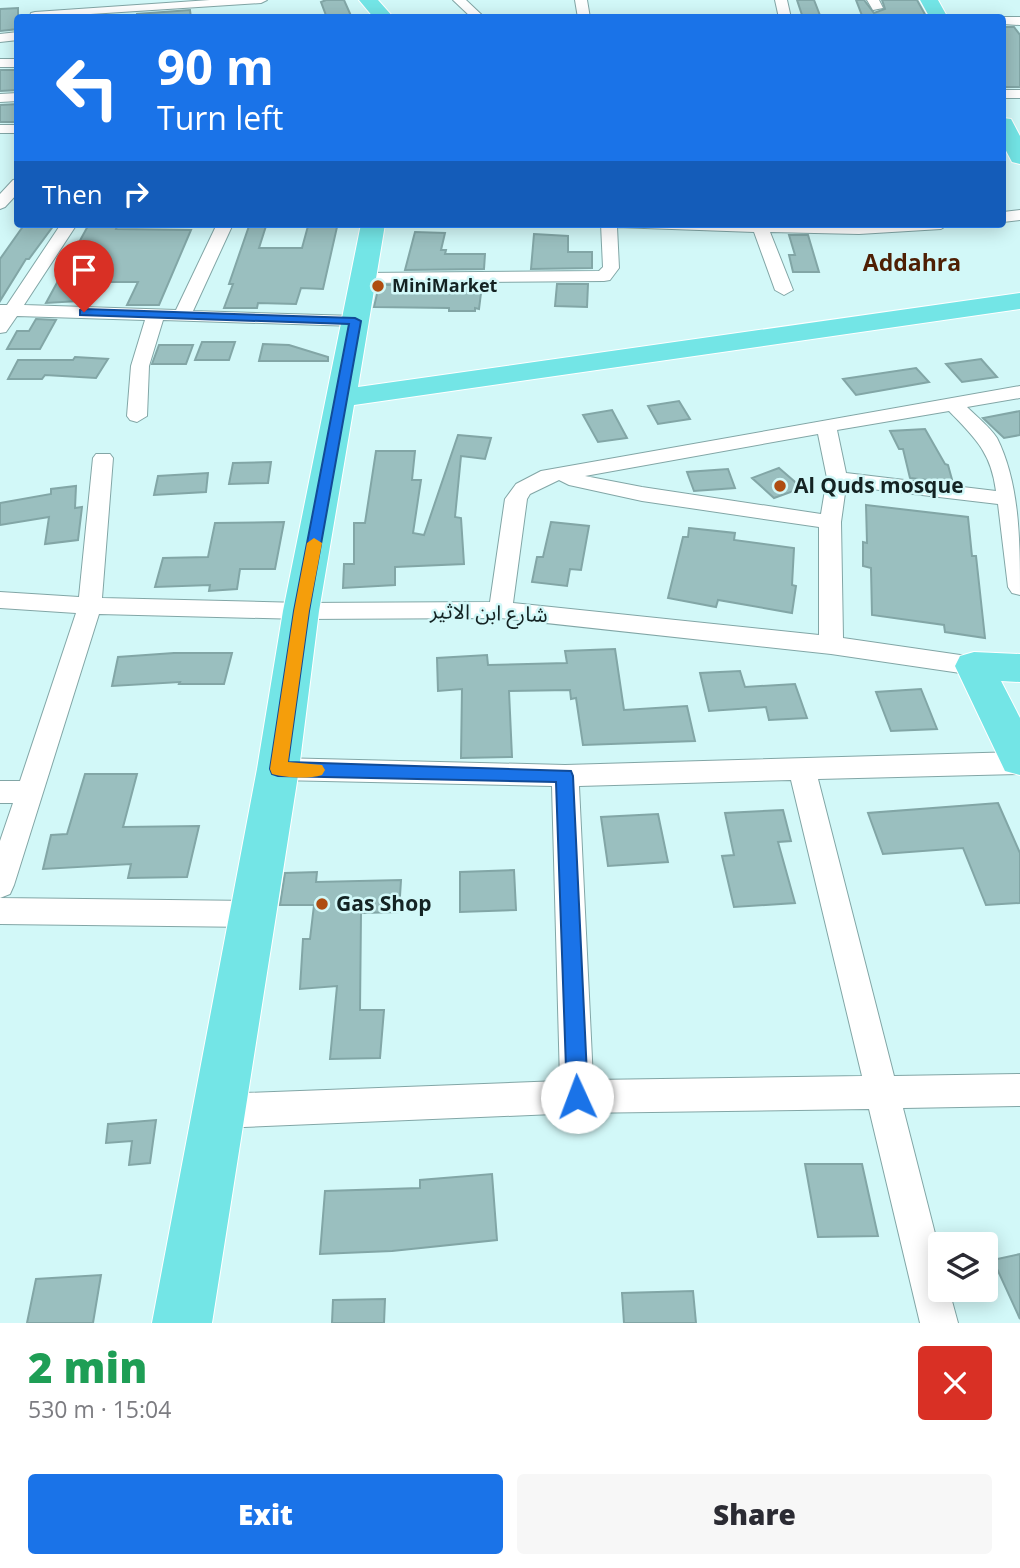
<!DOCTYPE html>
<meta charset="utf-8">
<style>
body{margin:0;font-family:"Open Sans","Noto Sans Arabic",sans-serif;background:#f7f7f7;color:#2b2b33;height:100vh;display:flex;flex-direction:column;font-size:26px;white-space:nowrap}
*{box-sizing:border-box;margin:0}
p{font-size:23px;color:#7c7c81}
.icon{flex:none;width:38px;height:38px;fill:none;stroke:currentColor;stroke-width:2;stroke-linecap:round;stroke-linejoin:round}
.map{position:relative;height:1323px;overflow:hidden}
.side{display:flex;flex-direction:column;background:#fff;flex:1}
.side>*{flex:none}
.guide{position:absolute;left:14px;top:14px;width:992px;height:214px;border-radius:7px;box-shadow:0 4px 18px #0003;background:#1a73e8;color:#fff;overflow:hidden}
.controls{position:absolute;left:928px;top:1232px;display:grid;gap:14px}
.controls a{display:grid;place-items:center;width:70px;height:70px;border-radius:7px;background:#fff;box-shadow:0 4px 18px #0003;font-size:35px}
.pin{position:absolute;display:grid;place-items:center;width:60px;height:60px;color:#fff;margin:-72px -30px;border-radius:50% 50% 50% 0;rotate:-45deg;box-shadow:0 0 7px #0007}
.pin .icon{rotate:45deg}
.me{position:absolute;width:77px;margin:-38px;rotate:358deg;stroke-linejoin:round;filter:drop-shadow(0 0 5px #0008)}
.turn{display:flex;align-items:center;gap:24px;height:147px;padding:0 28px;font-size:32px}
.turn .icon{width:91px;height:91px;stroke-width:2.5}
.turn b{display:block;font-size:49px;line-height:60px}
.then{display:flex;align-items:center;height:66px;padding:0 28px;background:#0003;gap:14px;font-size:26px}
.round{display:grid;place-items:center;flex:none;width:74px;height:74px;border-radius:7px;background:#f7f7f7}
.overview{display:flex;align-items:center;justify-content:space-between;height:119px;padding:0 28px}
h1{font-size:42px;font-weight:800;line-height:52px;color:#1e9e55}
.cta{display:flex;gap:14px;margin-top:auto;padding:14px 28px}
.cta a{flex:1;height:80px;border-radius:7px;background:#1a73e8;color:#fff;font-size:28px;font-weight:800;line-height:80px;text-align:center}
.cta a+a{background:#f7f7f7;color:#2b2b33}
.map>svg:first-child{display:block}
</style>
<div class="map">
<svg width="1020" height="1323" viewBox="0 0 1020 1323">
<rect width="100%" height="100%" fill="#d2f8f8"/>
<path fill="#9abfbf" stroke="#82a6a6" stroke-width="2" d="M326,0h18l8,18h-25l-6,-16z
M797,0h17l7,18h-18z
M856,0h8l10,13 11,-4 -3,-9h35l10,18h-64z
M18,8v21l-18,2v-22z
M190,10l1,8h-54v-4z
M1003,27h11l6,8v52h-17z
M0,70h18v20l-18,1z
M18,104v18h-18v-17z
M89,224h29l-2,5 75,1 -32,75h-32l11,-23h-49l-10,19 -33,2z
M24,225h30l-25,34h-3l-26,42v-42z
M249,226h17l-7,22h43l6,-22 29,1 -14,62 -22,-1 -5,16 -38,-1 -1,5h-33l9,-24h-4z
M415,232l30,1 -4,17h5l-1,4h40l-1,15 -79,1z
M534,234l34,2v16h24v16l-61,1z
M789,235h19l11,37h-26l-4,-17h6z
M557,284h31l-1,23 -32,-1z
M379,285h103l-3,24 -4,-1v3h-26v-3l-75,-1z
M36,319l20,1 -16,29h-33l10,-18h12z
M202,342h33l-6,18h-34z
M263,344l26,1 39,12v4h-69z
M159,345h34l-7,19h-34z
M75,357l33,2 -12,19 -51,-3 -3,4h-34l10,-19h55z
M981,359l16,18 -35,5 -16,-18z
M916,368l13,14 -73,13 -13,-16z
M679,401l11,18 -32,5 -10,-18z
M612,410l15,28 -29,4 -15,-27z
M1020,411v24l-16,3 -21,-20z
M925,429l20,35 3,1 5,18 -43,-5 -7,-29h-4l-9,-18z
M458,435l33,3 -6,21 -24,-3 -6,61 6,1 3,46 -69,3v18l-52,3 1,-24h10v-41h11l11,-72h39l-3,29h9l-8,53 11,2z
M271,462l-3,21 -39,1 4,-21z
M779,468l23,20 -28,10 -22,-20z
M728,469l7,19 -41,3 -7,-19z
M208,473l-2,19 -52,3 4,-19z
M76,486l-1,22 7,-1 -4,33 -33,4 4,-27 -49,8v-22l51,-9v-5z
M866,505l102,12 4,39h4l9,82 -40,-6 -1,-7 -72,-10 -1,-47 -8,-2v-24l4,1z
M284,522l-9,47h-35l-3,20 -28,2 1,-6 -55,2 8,-29 45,-1 7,-34z
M551,522l38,4 -8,44 -11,-1 -3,17 -35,-4 5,-25h6z
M689,528l46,5 -1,7 60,8 -2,37 4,1 -4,27 -74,-13 -2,7 -48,-9 15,-61h5z
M615,649l9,61 63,-4 8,35 -112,4 -7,-47 -5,1 -1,-9 -61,1 3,66 -51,1 1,-69 -24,2 -1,-33 50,-3 1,10 79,-2 -2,-12z
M174,653h58l-8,31h-45l1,-2 -68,4 6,-29z
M740,671l5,16 50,-3 12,34 -38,2 -3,-13 -57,4 -9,-38z
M921,689l16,40 -46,2 -15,-39z
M85,774h52l-14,53 76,-1 -12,51 -59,1 3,-14 -88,5 8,-34 16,-1z
M998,803l22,50v50l-34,2 -23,-57 -80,6 -15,-41z
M783,810l8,31 -13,1 17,61 -61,4 -12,-51 12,-1 -9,-42z
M658,814l10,48 -60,4 -7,-49z
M514,870l2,40 -56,2v-40z
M317,872l-1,10 85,-2 -2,32 -38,1 -1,97h24l-4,48 -50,1 7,-73 -37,3 3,-50h7l4,-34h-34l5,-32z
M156,1120l-6,43 -21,2 3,-24 -26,2 2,-19z
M805,1164h57l16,72 -60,1z
M492,1174l5,66 -105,11 -72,3 5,-63 95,-3v-8z
M1020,1254v65l-27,-59z
M101,1275l-8,48h-66l9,-44z
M693,1291l3,32h-72l-2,-30z
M385,1299l-1,24h-52l1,-23z"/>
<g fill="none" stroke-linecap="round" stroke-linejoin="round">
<defs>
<path id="minor" d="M210,0h57l-6,3 -232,15 2,-5 4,-1z
M453,0h13l19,18h-13z
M575,0h12l3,18h-12z
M775,0h12l4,18h-12z
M867,0h12l4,8 -10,2z
M1003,17h17v8l-17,-1z
M18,32v8l-18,2v-8z
M0,59h18v8h-18z
M1003,90h17v8h-17z
M18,93v8l-18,1v-8z
M0,125h18v8h-18z
M18,179v14l-13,14 -5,2v-15l13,-14z
M1020,210v10l-17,2v-10z
M61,224h16l-53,81 152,5 41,-86h16l-40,87 162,5 9,5 -9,5 -192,-6 -14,46 -2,50 -10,6 -7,-2 -3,-4 4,-50 14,-46 -128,-4 -11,16 -6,1v-28h7z
M601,224h348l-8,5 -82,5 -89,-2 23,58 -9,5 -9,-5 -21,-58 -137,-5 2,41 -9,12 -6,1 -240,2 -8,-5 8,-5 235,-2 4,-4z
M1020,386v12l-53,9c10,10 23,20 30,31 23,46 23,104 23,157l-8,-2 -4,-6 -10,-83 -152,-18 -5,36 2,116 131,19 9,3 3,6 -3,6 -9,3 -143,-21 -331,-36 -199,1 -202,-5 -85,271 -4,9 -10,4v-57l13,-38h-13v-22h20l56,-168 -76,-5v-16l79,5 14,-139 3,-4h14l3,4 -11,140 199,5 189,-1 15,-103 11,-15 25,-13zM949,411c26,27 42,41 47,80l-150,-18 -9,-43zM818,434l9,44 -6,36 -179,-27 -57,-11zM559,480l10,5 73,16 177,26v108l-306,-32 14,-104 3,-5z
M1020,752v22l-202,5 76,297 126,-2v32l-117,2 37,145v37h9l9,33h-38l-51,-214 -292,4 -358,15 -12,-5 -5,-12 5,-12 12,-5 341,-13 -8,-295 -274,-6 -9,-4 -4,-7 4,-7 9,-4 287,7zM791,780l71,296 -269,4 -14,-294z
M0,898l253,3 10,4 5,9 -5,9 -10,4 -253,-3z"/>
<path id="primary" d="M359,0h19l16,18h-20z
M920,0h18l10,18h-18z
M1003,118l8,1 9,17v28l-8,-2 -9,-17z
M361,224h24l-27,163 662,-94v16l-666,96 -35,206 -20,158 -87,554h-60l105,-554 26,-158z
M974,652l46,2v28l-19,-1 19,37v57l-15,-4 -50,-105 5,-10z"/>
</defs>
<use href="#minor" stroke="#82a6a6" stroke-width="2"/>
<use href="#primary" stroke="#fff" stroke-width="2"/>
<use href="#minor" fill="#fff" fill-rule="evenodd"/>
<use href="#primary" fill="#73e5e6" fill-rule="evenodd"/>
</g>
<path fill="#1a73e8" stroke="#114b97" stroke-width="2" d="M84,309l271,9 6,3 -52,290 -21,151 283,9 2,5 15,321 -3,7 -8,3 -7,-3 -3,-7 -11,-315 -278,-6 -6,-2 -2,-5 24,-158 55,-287 -269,-9v-5z"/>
<path fill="#f59e0b" d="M314,538l8,5 -13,68 -21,151 34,3 3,5 -3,5c-13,4 -36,3 -50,-1l-2,-5 24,-158 13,-68z"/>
<g fill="#af4d11" stroke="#d2f8f8" stroke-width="2.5">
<circle cx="378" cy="286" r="7"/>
<circle cx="780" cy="486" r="7"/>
<circle cx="322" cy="904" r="7"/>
</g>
<g text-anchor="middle" stroke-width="5" stroke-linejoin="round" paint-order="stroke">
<g font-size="18" font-weight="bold" fill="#142323" stroke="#d2f8f8" text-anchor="start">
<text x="392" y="292">MiniMarket</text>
</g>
<g font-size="21" font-weight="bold" fill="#142323" stroke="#d2f8f8" text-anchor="start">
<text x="794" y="493">Al Quds mosque</text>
<text x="336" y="911">Gas Shop</text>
</g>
<g font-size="21" fill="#142323" stroke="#d2f8f8">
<text transform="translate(489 613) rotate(2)" y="7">شارع ابن الاثير</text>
</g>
<g font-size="23" font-weight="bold" fill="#4e1f04" stroke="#d2f8f8">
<text x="912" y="271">Addahra</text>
</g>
</g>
</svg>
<div class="controls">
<a><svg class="icon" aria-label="layers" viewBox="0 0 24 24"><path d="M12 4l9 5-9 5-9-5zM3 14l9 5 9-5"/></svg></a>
</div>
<div class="pin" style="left:84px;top:312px;background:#d93025"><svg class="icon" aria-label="arrive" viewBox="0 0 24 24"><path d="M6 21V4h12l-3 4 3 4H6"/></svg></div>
<svg class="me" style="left:577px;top:1097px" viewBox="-20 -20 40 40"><circle r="19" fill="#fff"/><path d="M0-13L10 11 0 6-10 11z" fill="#1a73e8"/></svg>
<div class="guide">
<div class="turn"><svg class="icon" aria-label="left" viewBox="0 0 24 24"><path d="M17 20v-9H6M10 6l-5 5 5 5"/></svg><div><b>90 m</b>Turn left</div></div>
<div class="then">Then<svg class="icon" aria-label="right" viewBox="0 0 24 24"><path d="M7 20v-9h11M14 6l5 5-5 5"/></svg></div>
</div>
</div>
<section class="side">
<div class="overview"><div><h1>2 min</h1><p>530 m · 15:04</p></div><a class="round" style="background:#d93025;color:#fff"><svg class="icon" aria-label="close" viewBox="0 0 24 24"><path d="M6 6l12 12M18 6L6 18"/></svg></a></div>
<div class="cta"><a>Exit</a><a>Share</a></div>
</section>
